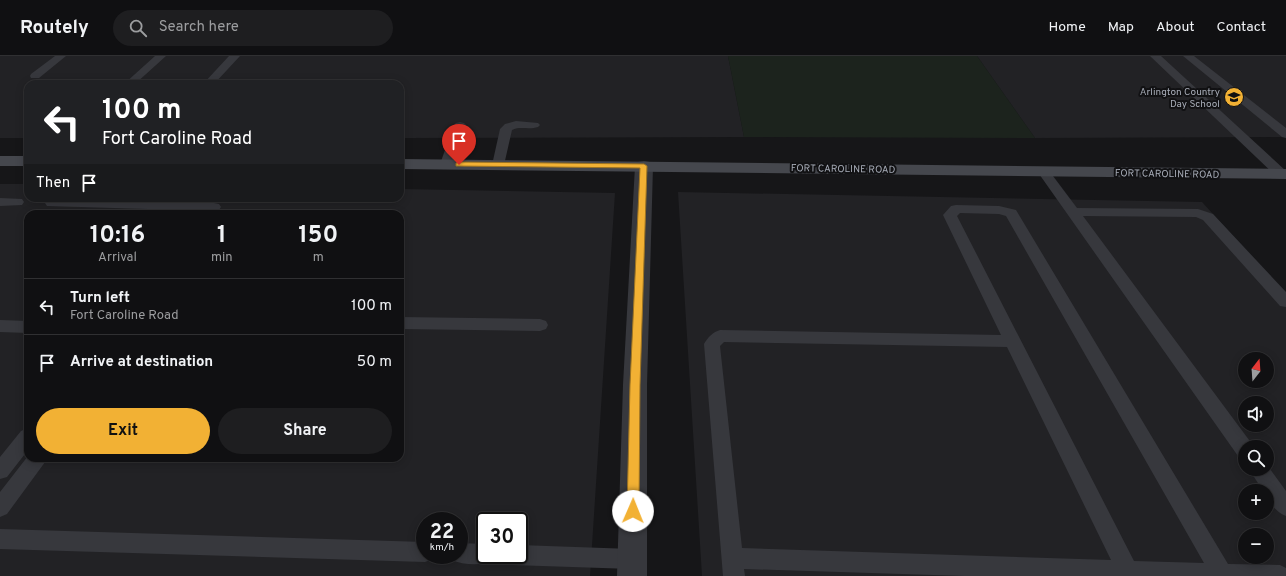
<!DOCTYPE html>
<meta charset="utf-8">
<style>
body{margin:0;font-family:Overpass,sans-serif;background:#1e1e20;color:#f1f3f6;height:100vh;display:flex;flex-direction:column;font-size:15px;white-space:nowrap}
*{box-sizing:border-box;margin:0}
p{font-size:13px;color:#9c9d9f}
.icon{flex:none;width:22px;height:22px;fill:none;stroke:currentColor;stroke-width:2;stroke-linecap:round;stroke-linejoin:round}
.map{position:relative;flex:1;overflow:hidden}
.panel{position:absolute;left:24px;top:154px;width:380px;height:252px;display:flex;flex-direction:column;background:#101012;border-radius:12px;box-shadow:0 2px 10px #0003,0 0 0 1px #303032}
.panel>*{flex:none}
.guide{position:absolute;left:24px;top:24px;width:380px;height:122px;border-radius:12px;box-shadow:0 2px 10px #0003,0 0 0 1px #303032;background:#202124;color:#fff;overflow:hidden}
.needle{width:26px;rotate:17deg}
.tools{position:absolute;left:1238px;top:296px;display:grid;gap:8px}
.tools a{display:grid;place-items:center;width:36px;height:36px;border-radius:50%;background:#101012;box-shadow:0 2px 10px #0003,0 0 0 1px #303032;font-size:20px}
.speed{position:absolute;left:416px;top:456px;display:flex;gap:8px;font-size:20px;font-weight:700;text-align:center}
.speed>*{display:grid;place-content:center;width:52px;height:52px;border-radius:50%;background:#101012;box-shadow:0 2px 10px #0003,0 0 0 1px #303032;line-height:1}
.speed small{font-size:10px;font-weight:400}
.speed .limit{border:2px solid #111;border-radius:6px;background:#fff;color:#111}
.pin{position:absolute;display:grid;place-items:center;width:34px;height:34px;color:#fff;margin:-41px -17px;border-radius:50% 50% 50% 0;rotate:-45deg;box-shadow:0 0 4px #0007}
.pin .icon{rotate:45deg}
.me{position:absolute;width:44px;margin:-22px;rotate:1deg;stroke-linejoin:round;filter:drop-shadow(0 0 3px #0008)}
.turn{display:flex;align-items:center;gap:14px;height:84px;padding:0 12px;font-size:18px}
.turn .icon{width:52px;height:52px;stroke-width:2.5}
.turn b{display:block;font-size:28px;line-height:34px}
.then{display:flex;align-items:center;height:38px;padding:0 12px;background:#0003;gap:8px;font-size:15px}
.eta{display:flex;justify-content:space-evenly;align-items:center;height:68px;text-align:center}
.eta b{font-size:24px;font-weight:700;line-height:28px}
.action{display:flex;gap:8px;margin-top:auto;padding:8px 12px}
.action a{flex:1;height:46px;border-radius:24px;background:#f2b134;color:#111;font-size:16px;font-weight:700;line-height:46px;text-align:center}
.action a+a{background:#1e1e20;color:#f1f3f6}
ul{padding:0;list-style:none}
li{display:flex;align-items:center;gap:12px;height:56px;padding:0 12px;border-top:1px solid #303032}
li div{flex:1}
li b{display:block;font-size:15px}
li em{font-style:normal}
header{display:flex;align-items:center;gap:24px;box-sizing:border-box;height:56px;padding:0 20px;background:#101012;border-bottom:1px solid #303032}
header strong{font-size:19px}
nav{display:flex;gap:22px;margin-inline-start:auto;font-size:14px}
.search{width:280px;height:36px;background:#1e1e20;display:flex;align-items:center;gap:10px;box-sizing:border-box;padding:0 14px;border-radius:22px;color:#9c9d9f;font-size:15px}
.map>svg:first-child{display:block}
</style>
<header>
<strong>Routely</strong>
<div class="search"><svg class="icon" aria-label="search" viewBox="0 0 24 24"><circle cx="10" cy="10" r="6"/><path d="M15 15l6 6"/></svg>Search here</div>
<nav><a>Home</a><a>Map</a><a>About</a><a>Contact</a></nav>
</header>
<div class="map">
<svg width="1286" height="520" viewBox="0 0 1286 520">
<rect width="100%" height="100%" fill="#161618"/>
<path fill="#222225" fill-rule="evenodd" d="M0,0h728l16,81 -344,1v-54h-372v54h-28z
M977,0h309v81l-251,1z
M0,128h28v14h372v-9l215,4 -25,383h-590zM28,158h372v244h-372zM425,465h34v34h-34zM485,465h34v34h-34z
M678,136l524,10 84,92v282h-584zM1245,303h22v22h-22zM1245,347h22v22h-22zM1245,391h22v22h-22zM1245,435h22v22h-22zM1245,479h22v22h-22z"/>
<path fill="#1c231d" d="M728,0h249l58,82 -291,-1z"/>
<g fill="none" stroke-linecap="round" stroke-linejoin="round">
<path fill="#37383d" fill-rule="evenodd" d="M55,0h11l-27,22h-8l-1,-2 1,-2z
M155,0h11l-31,28h-11z
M229,0h11l-26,28h-11z
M1150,0h11l125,115v6h-9z
M1183,0h11l92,72v10l-4,-1z
M516,65l22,2 2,2 -2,2c-9,3 -18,-1 -26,3l-8,35 -2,3h-8l-2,-3 8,-36 5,-5z
M460,66l4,1 2,2 -14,39 -2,3h-8l-2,-3 14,-39 2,-2z
M1043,111l4,1 30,40 121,1 15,5 73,78v15l-6,-1 -77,-86 -7,-3 -113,-1 169,228 1,3h-8v11l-7,-2 -201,-285 2,-3z
M0,142l22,1 2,3 -2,3 -22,1z
M52,143l162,4 5,1 2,3 -2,3 -5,1 -167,-5 -2,-3 2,-3z
M956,149l43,1 17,4 212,354 52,1 6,3v8h-322l-220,-7 1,7h-22l-19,-232c4,-7 9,-12 16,-14l281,5 -58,-120 8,-9zM960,157l39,1 7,2 198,347 -70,-2 -177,-345zM724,286l283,5 104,213 -369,-12 -22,-202z
M400,261l140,2 6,2 2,4 -2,4 -6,2 -140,-2z
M0,264l28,1v12l-28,-1z
M28,372v22l-21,27 -7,2v-22l21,-26z
M28,400v2h20l-41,56 -7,3v-25z
M1267,409l19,26v25c-9,-3 -19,-15 -19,-25h-4l-14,-22h18z
M0,473l425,13v13h9l-1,4 -8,3 -425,-13z
M459,487l26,1v11h10l-2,6c-13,5 -29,4 -42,-1l-2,-5h10z
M519,489l113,4 8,3 3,7 -3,7 -8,3 -120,-4 -8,-3 -3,-7h18z"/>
<path fill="#37383d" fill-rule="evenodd" d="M644,105l6,1 3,4 -6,219v191h-30l6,-191 12,-219 3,-4z"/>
<path fill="#45474d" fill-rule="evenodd" d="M0,100h28v10h-28z
M400,103l886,10v10l-886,-10z"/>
</g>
<path fill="#f2b134" stroke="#9d7322" d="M459,106l185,2 3,2 -7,219 -1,126 -2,4 -4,2 -4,-2 -2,-4 3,-126 10,-217 -184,-2v-3z"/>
<defs>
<symbol id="school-disc" viewBox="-11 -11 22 22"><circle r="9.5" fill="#f2b134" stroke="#111113"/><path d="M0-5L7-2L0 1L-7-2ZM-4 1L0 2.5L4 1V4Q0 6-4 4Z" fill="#111"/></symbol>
</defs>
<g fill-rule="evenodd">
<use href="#school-disc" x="1223" y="30" width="22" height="22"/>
</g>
<g text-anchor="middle" stroke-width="4" stroke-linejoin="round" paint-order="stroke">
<g font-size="10" fill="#a8adb8" stroke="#111113" text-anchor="end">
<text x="1220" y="39">Arlington Country<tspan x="1220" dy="12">Day School</tspan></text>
</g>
<g font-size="10" fill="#a8adb8" stroke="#111113">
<text transform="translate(843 112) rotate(1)" y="4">FORT CAROLINE ROAD</text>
<text transform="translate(1167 117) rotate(1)" y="4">FORT CAROLINE ROAD</text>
</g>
</g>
</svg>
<div class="tools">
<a><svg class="needle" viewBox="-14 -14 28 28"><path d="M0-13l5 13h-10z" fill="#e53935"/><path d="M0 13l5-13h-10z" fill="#9c9d9f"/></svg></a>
<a><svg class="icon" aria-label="sound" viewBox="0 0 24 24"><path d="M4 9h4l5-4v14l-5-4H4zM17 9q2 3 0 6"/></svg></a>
<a><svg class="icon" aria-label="search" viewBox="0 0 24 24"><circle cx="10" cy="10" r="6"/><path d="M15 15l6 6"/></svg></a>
<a>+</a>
<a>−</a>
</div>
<div class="speed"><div>22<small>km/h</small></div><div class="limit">30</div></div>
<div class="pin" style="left:459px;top:109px;background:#d93025"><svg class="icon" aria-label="arrive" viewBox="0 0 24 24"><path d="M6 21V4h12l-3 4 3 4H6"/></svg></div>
<svg class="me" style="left:633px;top:455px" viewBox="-20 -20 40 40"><circle r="19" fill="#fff"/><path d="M0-13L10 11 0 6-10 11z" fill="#f2b134"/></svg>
<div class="guide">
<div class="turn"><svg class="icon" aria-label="left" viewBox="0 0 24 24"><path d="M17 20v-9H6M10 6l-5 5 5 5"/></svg><div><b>100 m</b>Fort Caroline Road</div></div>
<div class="then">Then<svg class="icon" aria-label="arrive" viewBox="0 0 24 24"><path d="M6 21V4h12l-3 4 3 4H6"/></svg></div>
</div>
<section class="panel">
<div class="eta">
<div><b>10:16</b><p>Arrival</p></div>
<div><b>1</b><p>min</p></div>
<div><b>150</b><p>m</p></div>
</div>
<ul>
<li><svg class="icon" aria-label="left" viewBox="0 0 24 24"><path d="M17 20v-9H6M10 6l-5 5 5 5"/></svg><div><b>Turn left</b><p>Fort Caroline Road</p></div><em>100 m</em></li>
<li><svg class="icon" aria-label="arrive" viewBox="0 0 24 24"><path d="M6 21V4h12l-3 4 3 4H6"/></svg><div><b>Arrive at destination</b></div><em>50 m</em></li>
</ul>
<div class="action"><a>Exit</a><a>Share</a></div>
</section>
</div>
